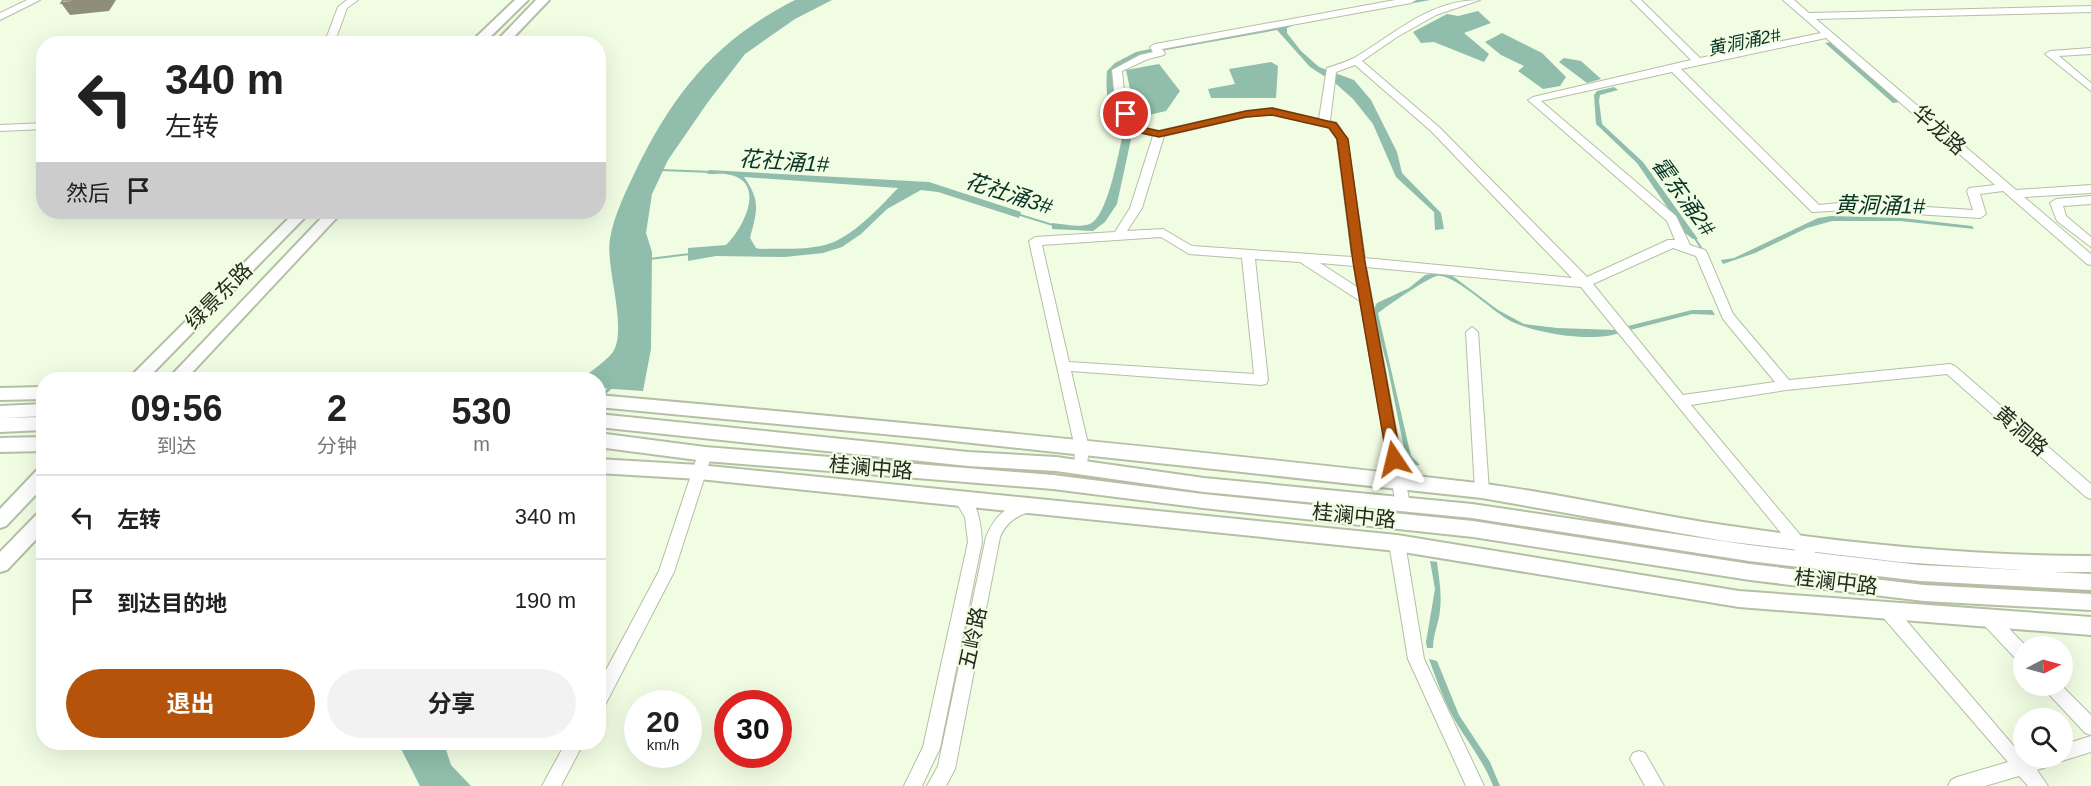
<!DOCTYPE html>
<html lang="zh">
<meta charset="utf-8">
<style>
body{margin:0;font-family:Arial,"Noto Sans SC",sans-serif;background:#f2f2f2;color:#222;height:100vh;display:flex;flex-direction:column;font-size:22px;white-space:nowrap}
*{box-sizing:border-box;margin:0}
p{font-size:20px;color:#767676}
.icon{flex:none;width:33px;height:33px;fill:none;stroke:currentColor;stroke-width:2;stroke-linecap:round;stroke-linejoin:round}
.map{position:relative;flex:1;overflow:hidden}
.sheet{position:absolute;left:36px;top:372px;width:570px;height:378px;display:flex;flex-direction:column;background:#fff;border-radius:24px;box-shadow:0 6px 24px #0002}
.sheet>*{flex:none}
.guide{position:absolute;left:36px;top:36px;width:570px;height:183px;border-radius:24px;box-shadow:0 6px 24px #0002;background:#fff;color:#222;overflow:hidden}
.needle{width:39px;rotate:84deg}
.controls{position:absolute;left:2013px;top:636px;display:grid;gap:12px}
.controls a{display:grid;place-items:center;width:60px;height:60px;border-radius:50%;background:#fff;box-shadow:0 6px 24px #0002;font-size:30px}
.speed{position:absolute;left:624px;top:690px;display:flex;gap:12px;font-size:30px;font-weight:700;text-align:center}
.speed>*{display:grid;place-content:center;width:78px;height:78px;border-radius:50%;background:#fff;box-shadow:0 6px 24px #0002;line-height:1}
.speed small{font-size:15px;font-weight:400}
.speed .limit{border:9px solid #d22;background:#fff;color:#111}
.pin{position:absolute;display:grid;place-items:center;width:51px;height:51px;color:#fff;margin:-26px;border:3px solid #fff;border-radius:50%;box-shadow:0 2px 6px #0007}
.me{position:absolute;width:66px;margin:-33px;rotate:350deg;stroke-linejoin:round;filter:drop-shadow(0 0 4px #0008)}
.turn{display:flex;align-items:center;gap:21px;height:126px;padding:0 30px;font-size:27px}
.turn .icon{width:78px;height:78px;stroke-width:2.5}
.turn b{display:block;font-size:42px;line-height:51px}
.then{display:flex;align-items:center;height:57px;padding:0 30px;background:#0003;gap:12px;font-size:22px}
.eta{display:flex;justify-content:space-evenly;align-items:center;height:102px;text-align:center}
.eta b{font-size:36px;font-weight:700;line-height:42px}
.primary-button{display:flex;gap:12px;margin-top:auto;padding:12px 30px}
.primary-button a{flex:1;height:69px;border-radius:36px;background:#b45309;color:#fff;font-size:24px;font-weight:700;line-height:69px;text-align:center}
.primary-button a+a{background:#f2f2f2;color:#222}
ul{padding:0;list-style:none}
li{display:flex;align-items:center;gap:18px;height:84px;padding:0 30px;border-top:2px solid #e0e0e0}
li div{flex:1}
li b{display:block;font-size:22px}
li em{font-style:normal}
.map>svg:first-child{display:block}
</style>
<div class="map">
<svg width="2091" height="786" viewBox="0 0 2091 786">
<rect width="100%" height="100%" fill="#f1fde3"/>
<path fill="#90bdac" fill-rule="evenodd" d="M795,0h37l-37,19 -50,35 -37,48 -40,58 -16,34 -6,39 6,19 -1,97 -8,42 -44,-3 -1,-8 -16,-1c9,-8 23,-17 31,-27 15,-23 -8,-86 -3,-113 4,-24 16,-48 26,-69 38,-78 80,-130 159,-170z
M1415,0h15l-136,25 -7,3v5l14,18 18,16 35,13 17,20 26,52 5,21 39,40 3,16 -9,1 -1,-18 -38,-35 -23,-53 -20,-25 -18,-16 -25,-16 -33,-37 -133,24 -23,12 -7,13v17l17,43 -14,65 -12,18 -12,9 -41,-2v-6c12,1 27,5 38,1 17,-7 28,-68 32,-86 -13,-20 -17,-43 -15,-67l8,-8 21,-11 80,-17z
M1478,11l13,12 -27,10 25,21 -5,8 -50,-20 -13,1 -8,-11 34,-18 11,2z
M1502,33l40,20 24,24 -6,9 -17,3 -25,-18 6,-5 -23,-11 -16,-13z
M1832,42l68,60 -7,1 -68,-60z
M1564,58l17,3 20,18 -14,4 -28,-21z
M1271,62l7,4 -2,32h-65l-3,-9 27,-5 -6,-15z
M1159,64l21,27 -14,20 -30,7 -10,-48z
M1614,87l4,3 -18,5 -1,6 3,23 41,38 55,77h-5l-8,-6 -48,-70 -41,-39 -2,-29 3,-4z
M709,170l220,12 92,30 -2,6 -81,-26 -17,-2 -34,19 -26,25 -19,13 -19,6 -38,4 -69,-1 -28,5v-13l38,-3c16,-15 41,-61 5,-70 -7,-2 -16,-1 -24,-1zM744,177l154,11c-18,19 -40,43 -64,54 -23,9 -50,6 -74,7l-4,-1 -6,-10c7,-27 11,-37 -6,-61z
M1831,216l71,2 70,8 2,3 -74,-8h-68l-25,7 -52,25 -32,11 -2,-4 13,-2 84,-40z
M1443,272l11,5 44,33 26,14 33,4 60,2 2,3c-25,10 -89,0 -112,-14 -16,-9 -54,-46 -70,-43 -8,1 -50,30 -59,37l33,143 9,9 -10,1 -4,-8 -18,-89 -15,-58 4,-8 32,-15 16,-13z
M1692,310h20l3,5 -23,-1 -66,17 -2,-4z
M1430,561l7,1c2,16 5,32 3,48 -1,13 -7,24 -7,38h-6l-1,-6 9,-53z
M1429,659l8,2 22,54 31,47 10,24h-7c-8,-22 -23,-41 -36,-62 -12,-20 -20,-43 -28,-65z
M398,743h46l7,22 20,21h-51z"/>
<g fill="none" stroke-linecap="round" stroke-linejoin="round">
<path stroke="#90bdac" stroke-width="2" d="M661,170l51,2
M1017,214l39,12
M1694,237l8,12
M649,259l41,-5"/>
<path stroke="#90bdac" stroke-width="3" d="M602,396l10,-10"/>
<defs>
<path id="minor" d="M27,0h13l-40,20v-7z
M347,0h11l-11,8 -13,36h-10l14,-37z
M1395,0h21l-5,3 -249,46 3,4 -1,2 -16,4 -26,12 3,29 12,26 22,5 87,-20 26,-3 47,11 8,-51c9,-3 19,-6 27,-10 41,-24 75,-58 126,-58l-44,15 -39,22 -35,24 77,66 148,150 81,-37h7l-8,-19 -139,-121 5,-3 158,-37 -60,-60h10l59,58 121,-25 -38,-33h11l15,13 282,-7v6l-275,7 200,171 75,-5v8l-67,4 67,57v11l-4,-1 -84,-73 -23,3 6,20 -6,4 -131,-8 -37,2 -140,-140 -131,29 135,115 14,29 15,5 2,3 26,61 56,66 161,-16 5,2 136,118v15l-5,-2 -139,-123 -161,16 -95,15 126,150 3,5 -3,5 -5,1 -5,-1 -226,-278 -215,-20 44,238 -2,4 -5,2 -5,-2 -2,-4 -36,-204 -60,-39 -45,-3 13,121 -2,4 -5,1 -190,-14 18,77 -3,24h-10l-2,-4 1,-20 -46,-207 6,-4 80,-5 15,-24 23,-72 -24,-6 -1,-2 -13,-28 -3,-30 28,-15 13,-3 -3,-5 5,-3zM1826,38l169,147 -26,3 -2,3 6,19 -124,-8 -30,3 -138,-136zM1355,65l76,66 141,147 -207,-20 -18,-119 -10,-16 -7,-2 6,-49zM1272,114l57,13 8,12 15,118 -160,-11 -29,-17 -36,2 15,-23 22,-72 82,-19zM1161,237l28,17 53,4 12,116 -185,-12 -27,-117zM1673,248l23,8 27,63 52,63 -92,13 -90,-111zM1320,263l34,3 3,21z
M2091,48v6l-32,2 32,27v8l-46,-37 5,-3z
M44,123v6l-44,2v-6z
M2091,196v8l-28,2 3,10 25,21v10l-34,-26 -7,-18 6,-4z
M1472,327l6,5 11,159 -2,4 -5,2 -5,-2 -2,-4 -9,-159z
M705,448l5,2 2,4 -38,118 -70,135 -6,3v-25l61,-114 39,-117 2,-4z
M961,493c18,6 20,33 21,49l-42,206 -18,38h-18l19,-39 45,-205 -3,-25 -11,-18 2,-4z
M1028,499l5,2 2,4c-6,12 -24,7 -35,32l-45,232 -9,17h-19l11,-20 48,-229c9,-22 20,-30 42,-38z
M1397,537l5,2 3,4 19,116 60,127h-18l-58,-127 -19,-116 3,-4z
M1887,603l6,2 131,153h38v-13l29,-9v16l-29,9 -4,-1 -2,4 -19,6 11,16h-20l-9,-10 -34,10h-37l3,-6 6,-3 51,-15 -127,-147 -2,-5 2,-5z
M1988,611l6,2 32,33h-2v17l-6,-2 -36,-38 -2,-5 2,-5z
M2044,686h18l29,29v20l-6,-2 -39,-42z
M566,742h18l-23,44h-19z
M1639,751l6,2 19,33h-19l-15,-27 3,-6z"/>
<path id="major" d="M515,0h13l-45,44h-14z
M536,0h13l-42,44h-13z
M295,212h15l-164,168h-19z
M327,212h15l-157,168h-18z
M44,387v12l-44,1v-12z
M598,395c294,26 587,54 879,88 82,10 164,30 246,42 121,18 246,31 368,31v16h-38l38,2v16l-171,-9 -171,-20 -277,-43 -268,-26 -148,-21 -88,-5 -370,-39v-13l370,38 88,5 148,21 268,26 277,41 171,20 102,5 -122,-8 -176,-21 -242,-43 -556,-60 -328,-31z
M44,404v12l-44,2v-12z
M44,417v13l-44,2v-14z
M598,433l107,14 348,28 150,19 270,27 277,43 174,21 167,9v16l-167,-9 -174,-21 -277,-43 -270,-29 -150,-19 -348,-28 -107,-14z
M44,437v14l-44,1v-14z
M598,459l101,6 698,70 342,56 352,26v18l-352,-28 -342,-56 -698,-72 -101,-6z
M44,467v19l-38,40 -6,2v-19l38,-40z
M44,511v20l-37,39 -7,2v-20l38,-39z"/>
</defs>
<use href="#minor" stroke="#b4bfa6" stroke-width="2"/>
<use href="#major" stroke="#b4bfa6" stroke-width="4"/>
<use href="#minor" fill="#fff" fill-rule="evenodd"/>
<use href="#major" fill="#fff" fill-rule="evenodd"/>
</g>
<path fill="#8f8e7b" d="M87,0h29l-7,11 -39,4 -9,-12z"/>
<path fill="#cccbb0" stroke="#8f8e7b" stroke-width="1.5" d="M63,0h24l-26,3z"/>
<path fill="#b45309" stroke="#753606" stroke-width="1.5" d="M1272,108l64,15 12,16 17,123 36,197 -2,4h-10l-2,-4 -34,-197 -16,-123 -8,-11 -57,-13 -26,2 -87,20 -30,-7 -8,-16 1,-3h8l7,15 22,5 87,-20z"/>
<g text-anchor="middle" stroke-width="4.5" stroke-linejoin="round" paint-order="stroke">
<g font-size="18" font-style="italic" fill="#093327" stroke="#f1fde3">
<text transform="translate(1744 42) rotate(-12)" y="6">黄洞涌2#</text>
</g>
<g font-size="21" fill="#262a21" stroke="#f1fde3">
<text transform="translate(1939 130) rotate(41)" y="7">华龙路</text>
<text transform="translate(219 296) rotate(-45)" y="7">绿景东路</text>
<text transform="translate(2021 431) rotate(41)" y="7">黄洞路</text>
<text transform="translate(871 468) rotate(5)" y="7">桂澜中路</text>
<text transform="translate(1354 516) rotate(6)" y="7">桂澜中路</text>
<text transform="translate(1836 582) rotate(7)" y="7">桂澜中路</text>
<text transform="translate(973 638) rotate(-78)" y="7">五岭路</text>
</g>
<g font-size="22" font-style="italic" fill="#093327" stroke="#f1fde3">
<text transform="translate(784 161) rotate(4)" y="8">花社涌1#</text>
<text transform="translate(1009 193) rotate(18)" y="8">花社涌3#</text>
<text transform="translate(1684 196) rotate(54)" y="8">霍东涌2#</text>
<text transform="translate(1880 205) rotate(1)" y="8">黄洞涌1#</text>
</g>
</g>
</svg>
<div class="controls">
<a><svg class="needle" viewBox="-14 -14 28 28"><path d="M0-13l5 13h-10z" fill="#e53935"/><path d="M0 13l5-13h-10z" fill="#767676"/></svg></a>
<a><svg class="icon" aria-label="search" viewBox="0 0 24 24"><circle cx="10" cy="10" r="6"/><path d="M15 15l6 6"/></svg></a>
</div>
<div class="speed"><div>20<small>km/h</small></div><div class="limit">30</div></div>
<div class="pin" style="left:1126px;top:114px;background:#d93025"><svg class="icon" aria-label="arrive" viewBox="0 0 24 24"><path d="M6 21V4h12l-3 4 3 4H6"/></svg></div>
<svg class="me" style="left:1394px;top:459px" viewBox="-20 -20 40 40"><path d="M0-17L14 15 0 8-14 15z" fill="#b45309" stroke="#fff" stroke-width="4"/></svg>
<div class="guide">
<div class="turn"><svg class="icon" aria-label="left" viewBox="0 0 24 24"><path d="M17 20v-9H6M10 6l-5 5 5 5"/></svg><div><b>340 m</b>左转</div></div>
<div class="then">然后<svg class="icon" aria-label="arrive" viewBox="0 0 24 24"><path d="M6 21V4h12l-3 4 3 4H6"/></svg></div>
</div>
<section class="sheet">
<div class="eta">
<div><b>09:56</b><p>到达</p></div>
<div><b>2</b><p>分钟</p></div>
<div><b>530</b><p>m</p></div>
</div>
<ul>
<li><svg class="icon" aria-label="left" viewBox="0 0 24 24"><path d="M17 20v-9H6M10 6l-5 5 5 5"/></svg><div><b>左转</b></div><em>340 m</em></li>
<li><svg class="icon" aria-label="arrive" viewBox="0 0 24 24"><path d="M6 21V4h12l-3 4 3 4H6"/></svg><div><b>到达目的地</b></div><em>190 m</em></li>
</ul>
<div class="primary-button"><a>退出</a><a>分享</a></div>
</section>
</div>
